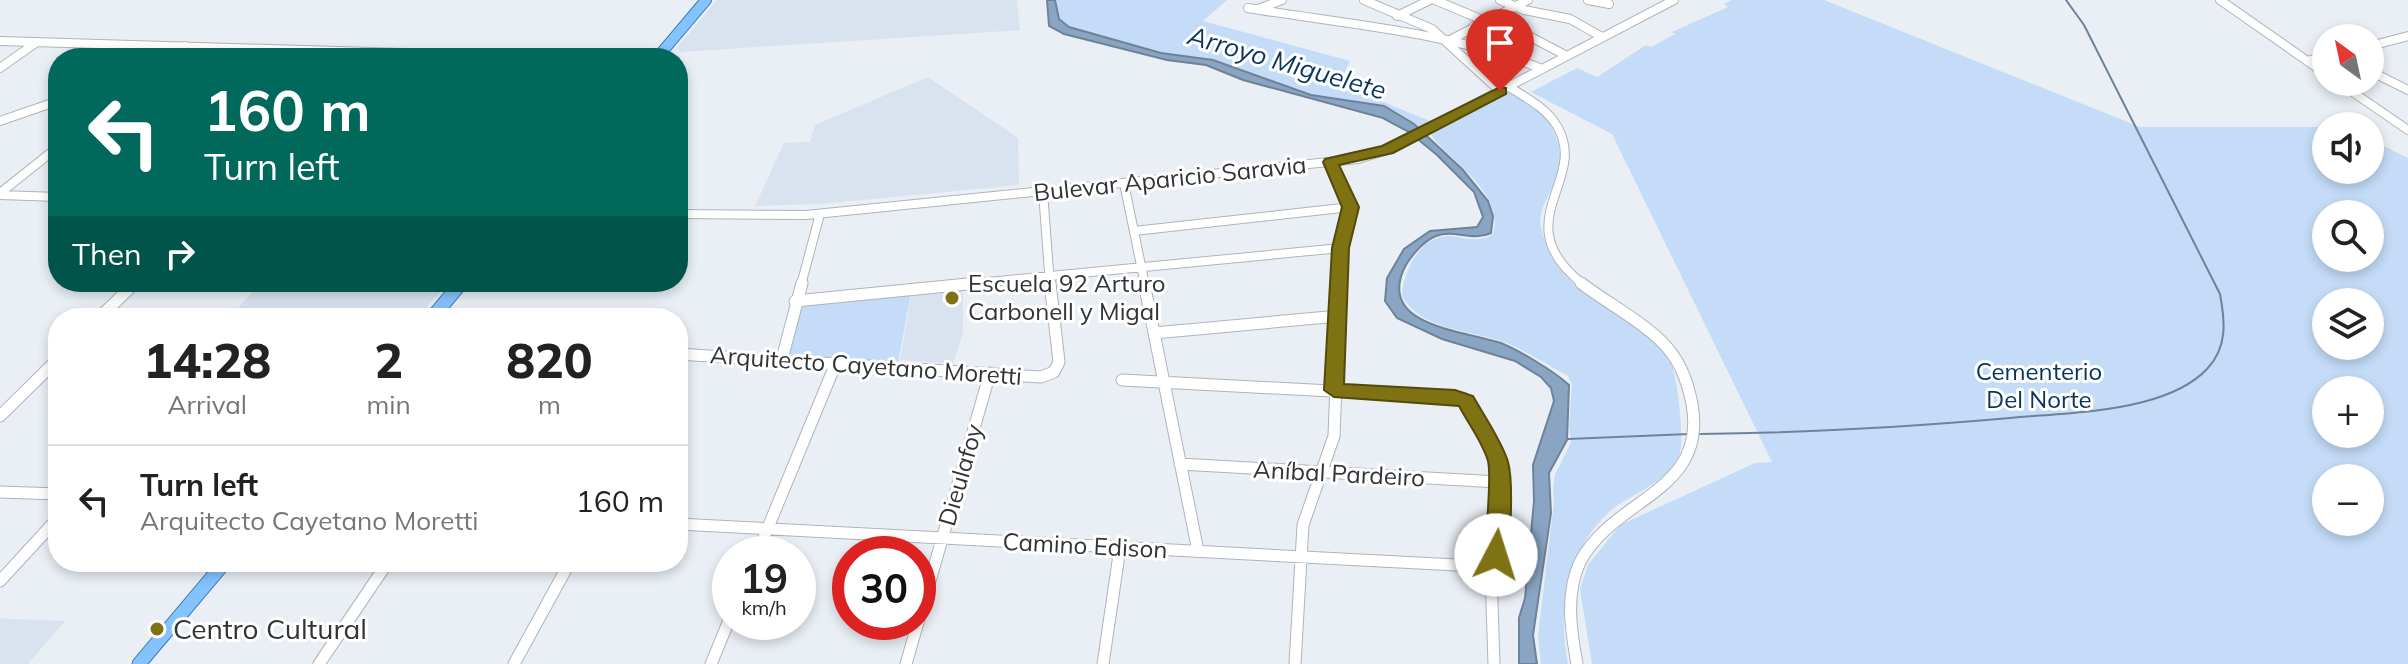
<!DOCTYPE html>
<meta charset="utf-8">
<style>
body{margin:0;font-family:Mulish,sans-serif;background:#f2f2f2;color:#222;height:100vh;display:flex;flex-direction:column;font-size:30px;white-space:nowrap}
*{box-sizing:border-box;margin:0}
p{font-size:26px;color:#767676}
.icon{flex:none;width:44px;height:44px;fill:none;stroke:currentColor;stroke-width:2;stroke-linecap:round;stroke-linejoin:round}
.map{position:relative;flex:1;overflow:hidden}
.side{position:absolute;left:48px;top:308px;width:640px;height:264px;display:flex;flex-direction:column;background:#fff;border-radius:32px;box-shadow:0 4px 12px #0003}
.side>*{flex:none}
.top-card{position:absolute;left:48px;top:48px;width:640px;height:244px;border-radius:32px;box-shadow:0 4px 12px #0003;background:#00695c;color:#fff;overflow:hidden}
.needle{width:52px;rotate:327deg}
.fabs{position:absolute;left:2312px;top:24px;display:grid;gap:16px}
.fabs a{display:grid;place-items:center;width:72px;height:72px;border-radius:50%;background:#fff;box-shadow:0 4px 12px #0003;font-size:40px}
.speed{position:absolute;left:712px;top:536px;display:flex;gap:16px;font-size:40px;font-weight:700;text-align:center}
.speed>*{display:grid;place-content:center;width:104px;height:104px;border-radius:50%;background:#fff;box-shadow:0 4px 12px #0003;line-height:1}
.speed small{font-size:20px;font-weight:400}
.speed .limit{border:12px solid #d22;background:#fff;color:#111}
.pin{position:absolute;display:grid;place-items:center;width:68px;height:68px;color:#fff;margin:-82px -34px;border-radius:50% 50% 50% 0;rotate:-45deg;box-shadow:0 0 8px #0007}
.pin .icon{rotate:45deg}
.me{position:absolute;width:88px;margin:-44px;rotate:5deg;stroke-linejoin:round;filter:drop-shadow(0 0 6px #0008)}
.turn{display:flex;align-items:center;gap:28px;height:168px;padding:0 24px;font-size:36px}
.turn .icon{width:104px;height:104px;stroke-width:2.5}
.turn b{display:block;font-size:56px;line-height:68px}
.then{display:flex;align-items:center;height:76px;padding:0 24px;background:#0003;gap:16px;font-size:30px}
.eta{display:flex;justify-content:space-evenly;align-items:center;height:136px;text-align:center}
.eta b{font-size:48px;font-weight:800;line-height:56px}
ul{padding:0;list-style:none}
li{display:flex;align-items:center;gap:24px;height:112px;padding:0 24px;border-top:2px solid #e0e0e0}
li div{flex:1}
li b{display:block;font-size:30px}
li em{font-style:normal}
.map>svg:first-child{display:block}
</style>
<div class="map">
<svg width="2408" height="664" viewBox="0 0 2408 664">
<rect width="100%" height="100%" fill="#e9eff5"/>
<path fill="#d8e3ef" d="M717,0h300l3,30 -339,22 -5,-3z
M928,77l90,61 1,47 -198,19 -66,2 29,-63 26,-1 5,-17z
M262,282h187l-32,36h-188z
M963,290v42l-10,32 -53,-4 11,-64z
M0,618l10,1 55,2 -37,43h-28z"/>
<path fill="#c4dcf7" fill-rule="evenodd" d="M1055,0h172l-24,21 147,40 -11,23 91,37 -12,6 -35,-21 -72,-11 -97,-35 -54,-7 -91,-26 -10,-8z
M1732,0h92l316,127h186v43h44v-28l3,-1 35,17v506h-816l-12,-75 8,-24 32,-40 135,-62 17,-1 -160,-328 -81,-42 46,-24 20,9 49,-32 5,2 24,-13 -3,-2 56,-25 -4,-3zM2326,214h44v44h-44zM2326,302h44v44h-44zM2326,390h44v44h-44zM2326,478h44v44h-44z
M1508,91c34,13 62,49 49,86 -6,17 -20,32 -16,50 10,53 57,74 98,101 7,5 19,10 25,17 12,15 19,81 17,101 -2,34 -52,47 -73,67 -41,38 -51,98 -40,151h-27l-3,-28 16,-134 -1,-14 2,-13 16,-33 -2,-17 3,-40 -4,-9c-21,-11 -44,-27 -67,-35 -33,-11 -80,-11 -99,-45 1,-25 18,-60 47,-60 15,1 30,8 44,-2 11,-43 -40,-69 -62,-99l9,-9z
M911,293l-13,70 -109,-9 9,-45 6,-5z"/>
<path fill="#89a5c3" stroke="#6f8398" stroke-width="2" d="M1047,0h8l4,19 10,8 92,26 52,7 98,35 73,11 30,18 49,46 25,31 5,15 -2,17c-19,9 -36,-4 -55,3 -13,5 -28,23 -33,35 -23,56 63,60 98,72 19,8 53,28 68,42l-2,55 -18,33 2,40 -18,122 4,29h-18v-46l6,-20 9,-97 -1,-36 21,-64 -3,-13 -10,-11 -26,-16 -73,-22 -45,-21 -12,-17 2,-23 17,-29 26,-18 47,-4 6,-10 -9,-25 -37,-37 -28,-23 -26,-14 -140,-38 -37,-15 -39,-5 -103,-26 -15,-8z"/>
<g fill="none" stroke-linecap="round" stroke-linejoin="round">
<path stroke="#6f8398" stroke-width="2" d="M1700,434c104,-1 207,-7 310,-16 45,-4 90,-5 133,-16 23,-6 48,-16 64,-33 21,-22 18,-48 13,-75l-136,-269 -18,-25
M1568,439l121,-5"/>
<defs>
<path id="minor-far1" d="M1364,0l68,29 68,62
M1435,0l50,21
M1500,0l24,10 46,9 32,18
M1588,0l21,4
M2220,0l106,74
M1248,8c94,16 206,24 294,61
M1258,9l24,-9
M1397,16l33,-16
M1474,26l49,7 44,23
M0,41l570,17
M1448,41l80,-41
M2370,46l38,-10
M171,58l14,-12
M184,58l25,-8
M2307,61l19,-4
M0,68l37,-26
M2370,71l38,19
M2338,82l70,48
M1509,87c18,11 37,21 48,39 33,55 -54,96 27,159
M0,121l58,-20
M1330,162l21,45 -10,41 -1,37
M1124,183l21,102
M1043,192l7,93
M0,193l58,-46
M0,195l58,2
M678,214l128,1 552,-56 29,-9 287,-150
M1134,231l217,-24
M133,285l3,-3
M801,285l19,-71
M957,285l384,-37"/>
<path id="minor" d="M1144,283l54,268
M795,301l183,-18
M99,318l36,-35
M1154,333l185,-17
M678,354l363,23 13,-5 5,-10 -9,-79
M782,359l20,-76
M1122,380l341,18 35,64 2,68 -9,42 3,92
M0,416l58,-57
M1180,464l318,18
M0,492l58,2
M678,524l798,42 15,6
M757,554l79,-191
M0,581l58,-63
M319,664l69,-102
M514,664l56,-102
M711,664l19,-46
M906,664l84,-291
M1103,664l17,-116
M1295,664l8,-139 31,-89 6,-153
M1577,664c-6,-33 -12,-70 3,-102 34,-65 128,-69 112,-158 -5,-25 -13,-46 -32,-64 -23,-22 -53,-37 -79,-57"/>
<path id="major-far1" d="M657,58l49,-58
M459,285l3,-3"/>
<path id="major" d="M432,318l29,-35
M139,664l86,-102"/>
</defs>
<use href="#minor-far1" stroke="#afb4ba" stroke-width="10"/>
<use href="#minor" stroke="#afb4ba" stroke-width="13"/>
<use href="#major-far1" stroke="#3277b7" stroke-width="12"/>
<use href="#major" stroke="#3277b7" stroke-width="15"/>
<use href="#minor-far1" stroke="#fff" stroke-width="8"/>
<use href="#minor" stroke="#fff" stroke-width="11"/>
<use href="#major-far1" stroke="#85c3fe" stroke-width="10"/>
<use href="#major" stroke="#85c3fe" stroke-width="13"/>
</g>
<path fill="#7f7213" stroke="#534a0c" stroke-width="2" d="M1500,87l6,1v6l-113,59 -54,12 20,42 -10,41 -5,136 111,6 18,6c10,18 30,47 35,66 5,18 4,83 -4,99l-8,2 -8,-2c-6,-13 5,-78 0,-100 -5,-18 -20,-38 -29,-55l-125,-9 -10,-7 8,-142 10,-41 -19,-45 2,-3 57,-13z"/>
<g fill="#7f7213" stroke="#fff" stroke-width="3">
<circle cx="952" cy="298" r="8"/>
<circle cx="157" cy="629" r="8"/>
</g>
<g text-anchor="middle" stroke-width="6" stroke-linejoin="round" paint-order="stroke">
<g font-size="24" fill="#313335" stroke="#fff">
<text transform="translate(1170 179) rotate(-6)" y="8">Bulevar Aparicio Saravia</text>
<text transform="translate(866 366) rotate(4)" y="8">Arquitecto Cayetano Moretti</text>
<text transform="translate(1339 474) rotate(3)" y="8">Aníbal Pardeiro</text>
<text transform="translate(961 475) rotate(-74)" y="8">Dieulafoy</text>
<text transform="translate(1085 546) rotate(3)" y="8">Camino Edison</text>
</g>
<g font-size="24" fill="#313335" stroke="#fff" text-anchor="start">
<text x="968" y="292">Escuela 92 Arturo<tspan x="968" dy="28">Carbonell y Migal</tspan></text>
</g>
<g font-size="24" fill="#09355c" stroke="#fff">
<text x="2039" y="380">Cementerio<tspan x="2039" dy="28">Del Norte</tspan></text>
</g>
<g font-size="26" font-style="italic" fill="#0a365e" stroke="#fff">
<text transform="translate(1287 63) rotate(16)" y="9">Arroyo Miguelete</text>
</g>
<g font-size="28" fill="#313335" stroke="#fff" text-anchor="start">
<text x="173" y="639">Centro Cultural</text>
</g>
</g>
</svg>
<div class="fabs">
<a><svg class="needle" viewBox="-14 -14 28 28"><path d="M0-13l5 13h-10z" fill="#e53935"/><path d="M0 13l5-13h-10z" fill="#767676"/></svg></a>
<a><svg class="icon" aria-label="sound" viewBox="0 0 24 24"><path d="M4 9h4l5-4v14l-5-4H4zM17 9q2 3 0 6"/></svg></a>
<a><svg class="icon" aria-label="search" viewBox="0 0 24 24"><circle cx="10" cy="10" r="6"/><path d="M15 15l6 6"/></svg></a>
<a><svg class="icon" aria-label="layers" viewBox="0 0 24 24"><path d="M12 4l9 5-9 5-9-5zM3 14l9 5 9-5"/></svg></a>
<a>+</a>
<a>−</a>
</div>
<div class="speed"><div>19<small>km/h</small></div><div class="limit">30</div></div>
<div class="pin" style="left:1500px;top:91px;background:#d93025"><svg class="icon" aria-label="arrive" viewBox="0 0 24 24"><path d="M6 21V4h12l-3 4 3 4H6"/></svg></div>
<svg class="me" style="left:1496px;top:555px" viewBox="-20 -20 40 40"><circle r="19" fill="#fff"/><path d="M0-13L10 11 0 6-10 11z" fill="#7f7213"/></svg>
<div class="top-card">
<div class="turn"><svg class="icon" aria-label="left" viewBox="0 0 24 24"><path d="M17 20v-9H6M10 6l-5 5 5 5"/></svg><div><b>160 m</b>Turn left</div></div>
<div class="then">Then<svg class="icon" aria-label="right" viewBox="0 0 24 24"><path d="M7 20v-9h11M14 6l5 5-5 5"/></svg></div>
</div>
<section class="side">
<div class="eta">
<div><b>14:28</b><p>Arrival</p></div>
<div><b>2</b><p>min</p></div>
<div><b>820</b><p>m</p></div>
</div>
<ul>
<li><svg class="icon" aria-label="left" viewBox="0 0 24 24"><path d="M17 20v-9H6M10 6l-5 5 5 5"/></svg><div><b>Turn left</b><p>Arquitecto Cayetano Moretti</p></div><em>160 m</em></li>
</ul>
</section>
</div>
